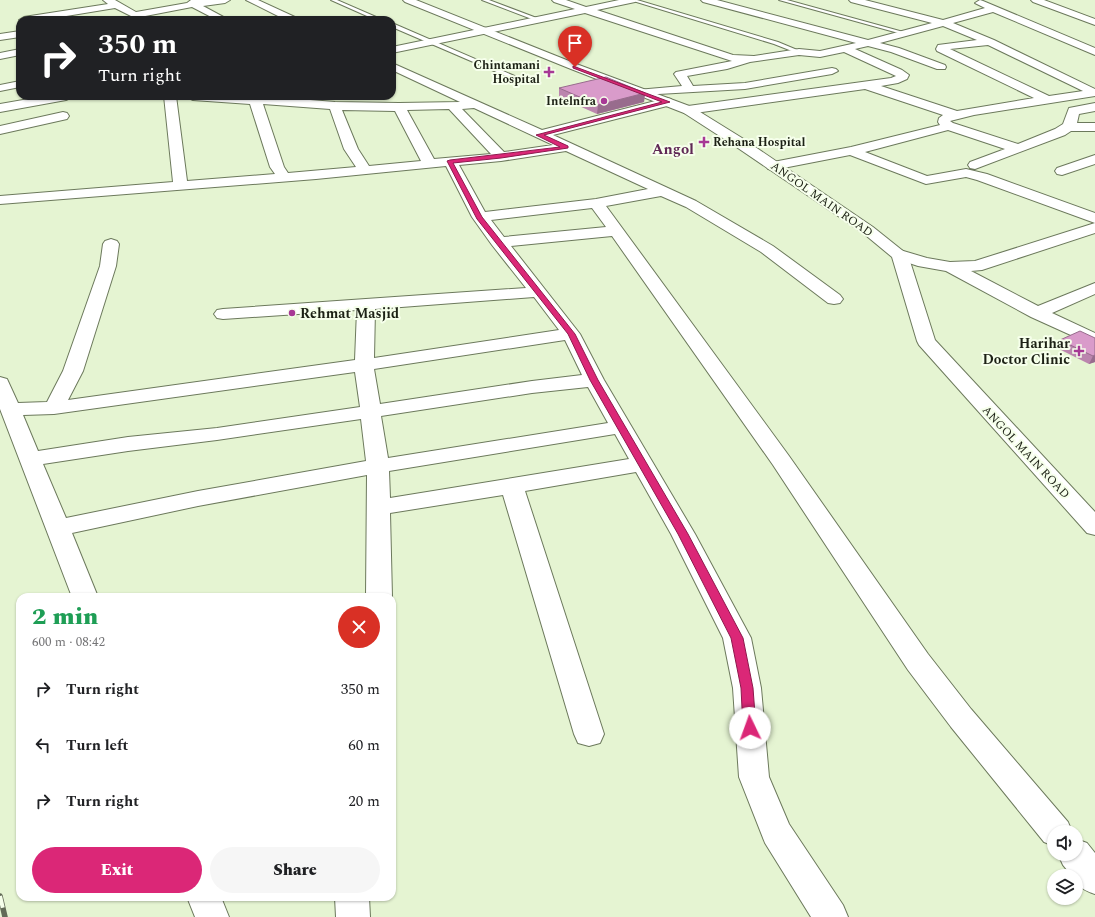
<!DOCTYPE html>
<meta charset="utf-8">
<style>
body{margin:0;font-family:Spectral,serif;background:#f6f6f6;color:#202124;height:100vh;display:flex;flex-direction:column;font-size:15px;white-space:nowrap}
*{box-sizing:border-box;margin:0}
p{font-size:13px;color:#757577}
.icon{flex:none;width:22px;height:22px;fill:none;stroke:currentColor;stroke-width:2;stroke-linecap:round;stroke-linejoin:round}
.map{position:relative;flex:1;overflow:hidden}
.sheet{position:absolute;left:16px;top:593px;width:380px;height:308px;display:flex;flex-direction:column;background:#fff;border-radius:12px;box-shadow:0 1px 3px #0004}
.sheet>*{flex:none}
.hud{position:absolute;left:16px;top:16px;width:380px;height:84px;border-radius:12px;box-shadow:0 1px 3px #0004;background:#202124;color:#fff;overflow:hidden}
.tools{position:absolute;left:1047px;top:825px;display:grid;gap:8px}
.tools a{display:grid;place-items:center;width:36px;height:36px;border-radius:50%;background:#fff;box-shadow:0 1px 3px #0004;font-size:20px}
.pin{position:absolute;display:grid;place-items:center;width:34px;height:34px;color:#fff;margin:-41px -17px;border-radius:50% 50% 50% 0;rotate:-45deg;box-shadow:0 0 4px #0007}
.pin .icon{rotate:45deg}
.me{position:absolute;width:44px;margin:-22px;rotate:357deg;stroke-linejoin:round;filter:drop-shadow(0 0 3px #0008)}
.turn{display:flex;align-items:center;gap:14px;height:84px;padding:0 16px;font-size:18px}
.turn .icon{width:52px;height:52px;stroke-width:2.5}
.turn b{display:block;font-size:28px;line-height:34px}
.round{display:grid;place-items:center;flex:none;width:42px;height:42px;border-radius:21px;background:#f6f6f6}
.summary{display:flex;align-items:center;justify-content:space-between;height:68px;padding:0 16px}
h1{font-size:24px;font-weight:800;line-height:30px;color:#1e9e55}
.button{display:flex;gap:8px;margin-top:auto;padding:8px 16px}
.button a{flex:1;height:46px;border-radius:24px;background:#db2777;color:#fff;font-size:16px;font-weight:800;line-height:46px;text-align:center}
.button a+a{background:#f6f6f6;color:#202124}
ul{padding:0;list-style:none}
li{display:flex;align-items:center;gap:12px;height:56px;padding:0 16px}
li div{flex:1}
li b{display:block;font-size:15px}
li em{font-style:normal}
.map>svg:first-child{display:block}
</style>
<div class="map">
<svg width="1095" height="917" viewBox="0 0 1095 917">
<rect width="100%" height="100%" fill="#e5f4d2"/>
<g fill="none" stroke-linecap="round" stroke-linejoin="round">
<defs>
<path id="lane" d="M331,0h6l46,20h-7z
M482,0h7l53,20 -5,1z
M630,0h7l141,42 24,10 -5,1 -23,-9z
M779,0h8l120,33 -5,1z
M392,23l134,58 1,1 -5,1 -130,-56z"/>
<path id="street" d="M103,0h12l21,12 51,-9 4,-3h39l-5,3 -22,3 26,14h-12l-25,-13 -57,11 -20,-10 -73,12h-23l5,-3 84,-13z
M246,0h12l39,18 2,2h-13z
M552,0h14l20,7 33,-7h18l-2,2 -38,8 136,45 21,1 45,-7 21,2 36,-8 -153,-41 -2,-2h16l151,40 64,-17 -81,-21 -2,-2h16l78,20 42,-12 -10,-5 5,-3 3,1 112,47v7l-102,-43 -40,11 41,17 101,49v7l-121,19 -24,6 3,2 65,21 37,-15 8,-5 6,-16 26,-5v8l-16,3 -2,9h18v8h-24l-6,4 -90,34 -5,-1 -2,-3 2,-3 35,-13 -57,-19 -83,22 62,24 39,-7 21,5 108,39v10l-118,-43 -11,-3 -40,7 -76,-29 -77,15 -5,-1 -2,-3 2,-3 83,-16 89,-22 -2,-3 1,-4 4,-3 -78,-26 -177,25 -4,-1 -2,-3 2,-3 4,-1 203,-28 5,-2 -52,-24 -24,5 -21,-2 -49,7 -23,7 -40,7 6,10 52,-3 87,-15 4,1 2,2 -6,3 -87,15 -104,6 -4,-1 -2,-2 2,-2 45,-4 -8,-12 2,-2 56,-11 -147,-48 -193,40v-6l183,-38 -21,-7zM943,26l34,14 -39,5 -2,4 1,2 97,47 -77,13 -76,-25 17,-3 9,-4 2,-4 -7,-5 -47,-21 13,-3 23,6 46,17h8l1,-2 -1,-2 -46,-17 -19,-5zM988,45l95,46 -34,5 -99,-47z
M1031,0h13l51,19v6l-62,-23z
M20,31v6l-20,3v-6z
M20,49v6l-20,4v-6z
M392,63l150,67 125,-32 4,1 2,3 -2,3 -118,30 143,66 77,45 67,49 3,4 -3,4 -6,1 -6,-1 -67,-51 -75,-45 -25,-11 -55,10 183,250 139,198 43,55 97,113 4,10h-18v14l-10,-4 -93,-115 -43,-57 -135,-205 -161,-229 -101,10 69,88 24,46 91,154 56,104 10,50 8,89 20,47 54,81 5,12h-37l-46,-74 -26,-66 -6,-89 -10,-50 -52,-104 -35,-62 -111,19 79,243 -4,9 -11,3 -11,-3 -4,-9 -71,-239 -113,18 2,84h-26l1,-122 -169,31 -126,27 26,64h-26l-72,-188v-32l7,2 11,24 29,-1 16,-31 37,-105 3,-22 2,-3 6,-2 6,2 2,3 -3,22 -33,105 -15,29 287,-40 2,-50 -134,9 -6,-1 -3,-4 3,-4 6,-1 303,-21 -34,-43 -20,-28 -26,-51 -130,13 -316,25v-8l173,-14 -9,-86h12l11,85 88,-7 -5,-7 -20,-63 -57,-4 -4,-2 -2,-2h73l75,6 64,1 61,-1 -68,-32zM263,104l67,5 14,40 12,18 -68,6 -4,-6zM474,108l79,37 -49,7 -42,-43zM449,109l42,45 -57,5 -27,-49zM342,110l53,1 26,50 -52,5 -11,-17zM566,151l82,38 -52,10 -111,13 -26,-47 42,-4zM592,208l14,19 -102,10 -13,-17zM534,297l25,33 -185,28 1,-49zM565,340l17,35 -50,6 -152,23 -6,-35zM355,372l5,35 -143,21 -89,9 -90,14 -15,-36 31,-1zM588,387l20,36 -220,35 -7,-42 151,-23zM361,419l5,42 -168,30 -132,27 -23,-54 85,-13 89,-11zM615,434l14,25 -239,39 -1,-27z
M20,81v6l-20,4v-6z
M46,96h26l-2,2 -4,2 -66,12v-8z
M63,112l4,1 2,3 -2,3 -67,15v-8z
M1095,155v9l-33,11 -5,-1 -2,-3 2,-3z
M1095,223v10l-113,37 -11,1 67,35 57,-23v11l-43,19 43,20v13l-64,-29 -85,-46 -28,-5 -24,-8 -2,-3 2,-3 6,-2 27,8 23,4 25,-1z
M1076,839l11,4 8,10v41c-9,-3 -19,-7 -19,-18h-4l-9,-11 -5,-11h18z
M187,897h34l8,20h-34z
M335,897h34l1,20h-34z"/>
<path id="secondary" d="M403,0h13l163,65 113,42 50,31 131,89 35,28 27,85 160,172v23l-8,-2 -168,-188 -2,-4 -25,-84 -29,-24 -131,-89 -48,-31 -113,-44 -166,-67z"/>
</defs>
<use href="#lane" stroke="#6c795c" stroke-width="2"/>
<use href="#street" stroke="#6c795c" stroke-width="2"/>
<use href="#secondary" stroke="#6c795c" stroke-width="2"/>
<use href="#lane" fill="#fff" fill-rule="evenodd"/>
<use href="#street" fill="#fff" fill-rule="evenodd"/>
<use href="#secondary" fill="#fff" fill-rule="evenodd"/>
<defs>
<path id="rail" d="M0,896l5,21"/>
</defs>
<use href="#rail" stroke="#626a57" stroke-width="5.5"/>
<use href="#rail" stroke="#f6ffeb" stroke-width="4" stroke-dasharray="12" stroke-linecap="butt"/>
</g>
<path fill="#bb85ae" d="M559,88l86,5 -1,9 -47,12 -38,-17z
M1095,338v24l-6,2 -32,-16 3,-8z"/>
<path fill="#986c8d" d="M645,93l-1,9 -47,12 1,-9z
M1095,355v7l-6,2 4,-8z"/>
<path fill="#d99bca" stroke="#986c8d" d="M606,77l39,16 -47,12 -39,-17z
M1080,331l15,7v17l-2,1 -33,-16z"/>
<path fill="#db2777" stroke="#8e194d" d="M573,66l97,36 -126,33 24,11v2l-67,10 -48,5 29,54 93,117 23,46 90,154 55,104 10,50 3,40 -2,4 -4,1 -5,-1 -2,-4 -2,-40 -10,-50 -53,-104 -88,-154 -22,-46 -91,-115 -30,-58 3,-1 110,-13 -24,-12 126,-33 -89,-34z"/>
<g fill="#a73895" stroke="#f6ffeb" stroke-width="1.5">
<path d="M547 66h4v4h4v4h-4v4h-4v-4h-4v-4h4z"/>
<circle cx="604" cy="101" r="4"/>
<path d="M702 136h4v4h4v4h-4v4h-4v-4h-4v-4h4z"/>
<circle cx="292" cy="313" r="4"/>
<path d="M1077 345h4v4h4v4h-4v4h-4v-4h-4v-4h4z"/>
</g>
<g text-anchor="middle" stroke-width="4" stroke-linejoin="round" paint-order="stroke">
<g font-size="12" font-weight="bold" fill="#1c2115" stroke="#f6ffeb" text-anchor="end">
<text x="540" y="69">Chintamani<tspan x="540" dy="14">Hospital</tspan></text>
<text x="596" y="105">Intelnfra</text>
<text x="713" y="146" text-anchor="start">Rehana Hospital</text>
</g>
<g font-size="12" fill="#1c2115" stroke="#f6ffeb">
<text transform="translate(822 199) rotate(35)" y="4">ANGOL MAIN ROAD</text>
<text transform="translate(1026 452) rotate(47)" y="4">ANGOL MAIN ROAD</text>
</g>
<g font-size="14" font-weight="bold" fill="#1c2115" stroke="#f6ffeb" text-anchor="start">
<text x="300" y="318">Rehmat Masjid</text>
<text x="1070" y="348" text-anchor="end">Harihar<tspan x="1070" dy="16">Doctor Clinic</tspan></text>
</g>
<g font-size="15" font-weight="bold" fill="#5f2855" stroke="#f6ffeb">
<text x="673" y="154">Angol</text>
</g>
</g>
</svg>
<div class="tools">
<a><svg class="icon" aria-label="sound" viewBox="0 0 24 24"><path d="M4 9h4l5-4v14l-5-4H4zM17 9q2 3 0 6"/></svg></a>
<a><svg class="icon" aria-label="layers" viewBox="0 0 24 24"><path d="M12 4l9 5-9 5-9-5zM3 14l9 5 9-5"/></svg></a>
</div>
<div class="pin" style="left:575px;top:67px;background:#d93025"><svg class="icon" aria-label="arrive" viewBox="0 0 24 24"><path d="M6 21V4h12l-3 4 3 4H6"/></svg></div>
<svg class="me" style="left:750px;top:728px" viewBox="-20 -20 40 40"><circle r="19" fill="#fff"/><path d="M0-13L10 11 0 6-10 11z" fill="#db2777"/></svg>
<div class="hud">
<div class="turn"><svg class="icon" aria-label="right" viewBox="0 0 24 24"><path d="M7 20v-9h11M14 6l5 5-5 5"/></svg><div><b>350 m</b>Turn right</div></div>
</div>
<section class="sheet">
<div class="summary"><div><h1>2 min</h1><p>600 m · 08:42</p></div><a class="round" style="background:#d93025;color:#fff"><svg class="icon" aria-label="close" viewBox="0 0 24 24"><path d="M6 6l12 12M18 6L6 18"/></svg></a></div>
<ul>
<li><svg class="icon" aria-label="right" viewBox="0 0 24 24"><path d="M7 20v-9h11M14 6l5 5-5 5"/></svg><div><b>Turn right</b></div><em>350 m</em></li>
<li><svg class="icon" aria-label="left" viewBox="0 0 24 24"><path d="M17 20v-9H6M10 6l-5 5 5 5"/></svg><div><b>Turn left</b></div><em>60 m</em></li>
<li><svg class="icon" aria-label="right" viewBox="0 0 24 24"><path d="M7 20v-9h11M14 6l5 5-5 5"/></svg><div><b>Turn right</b></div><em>20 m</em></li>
</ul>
<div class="button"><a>Exit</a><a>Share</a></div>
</section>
</div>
